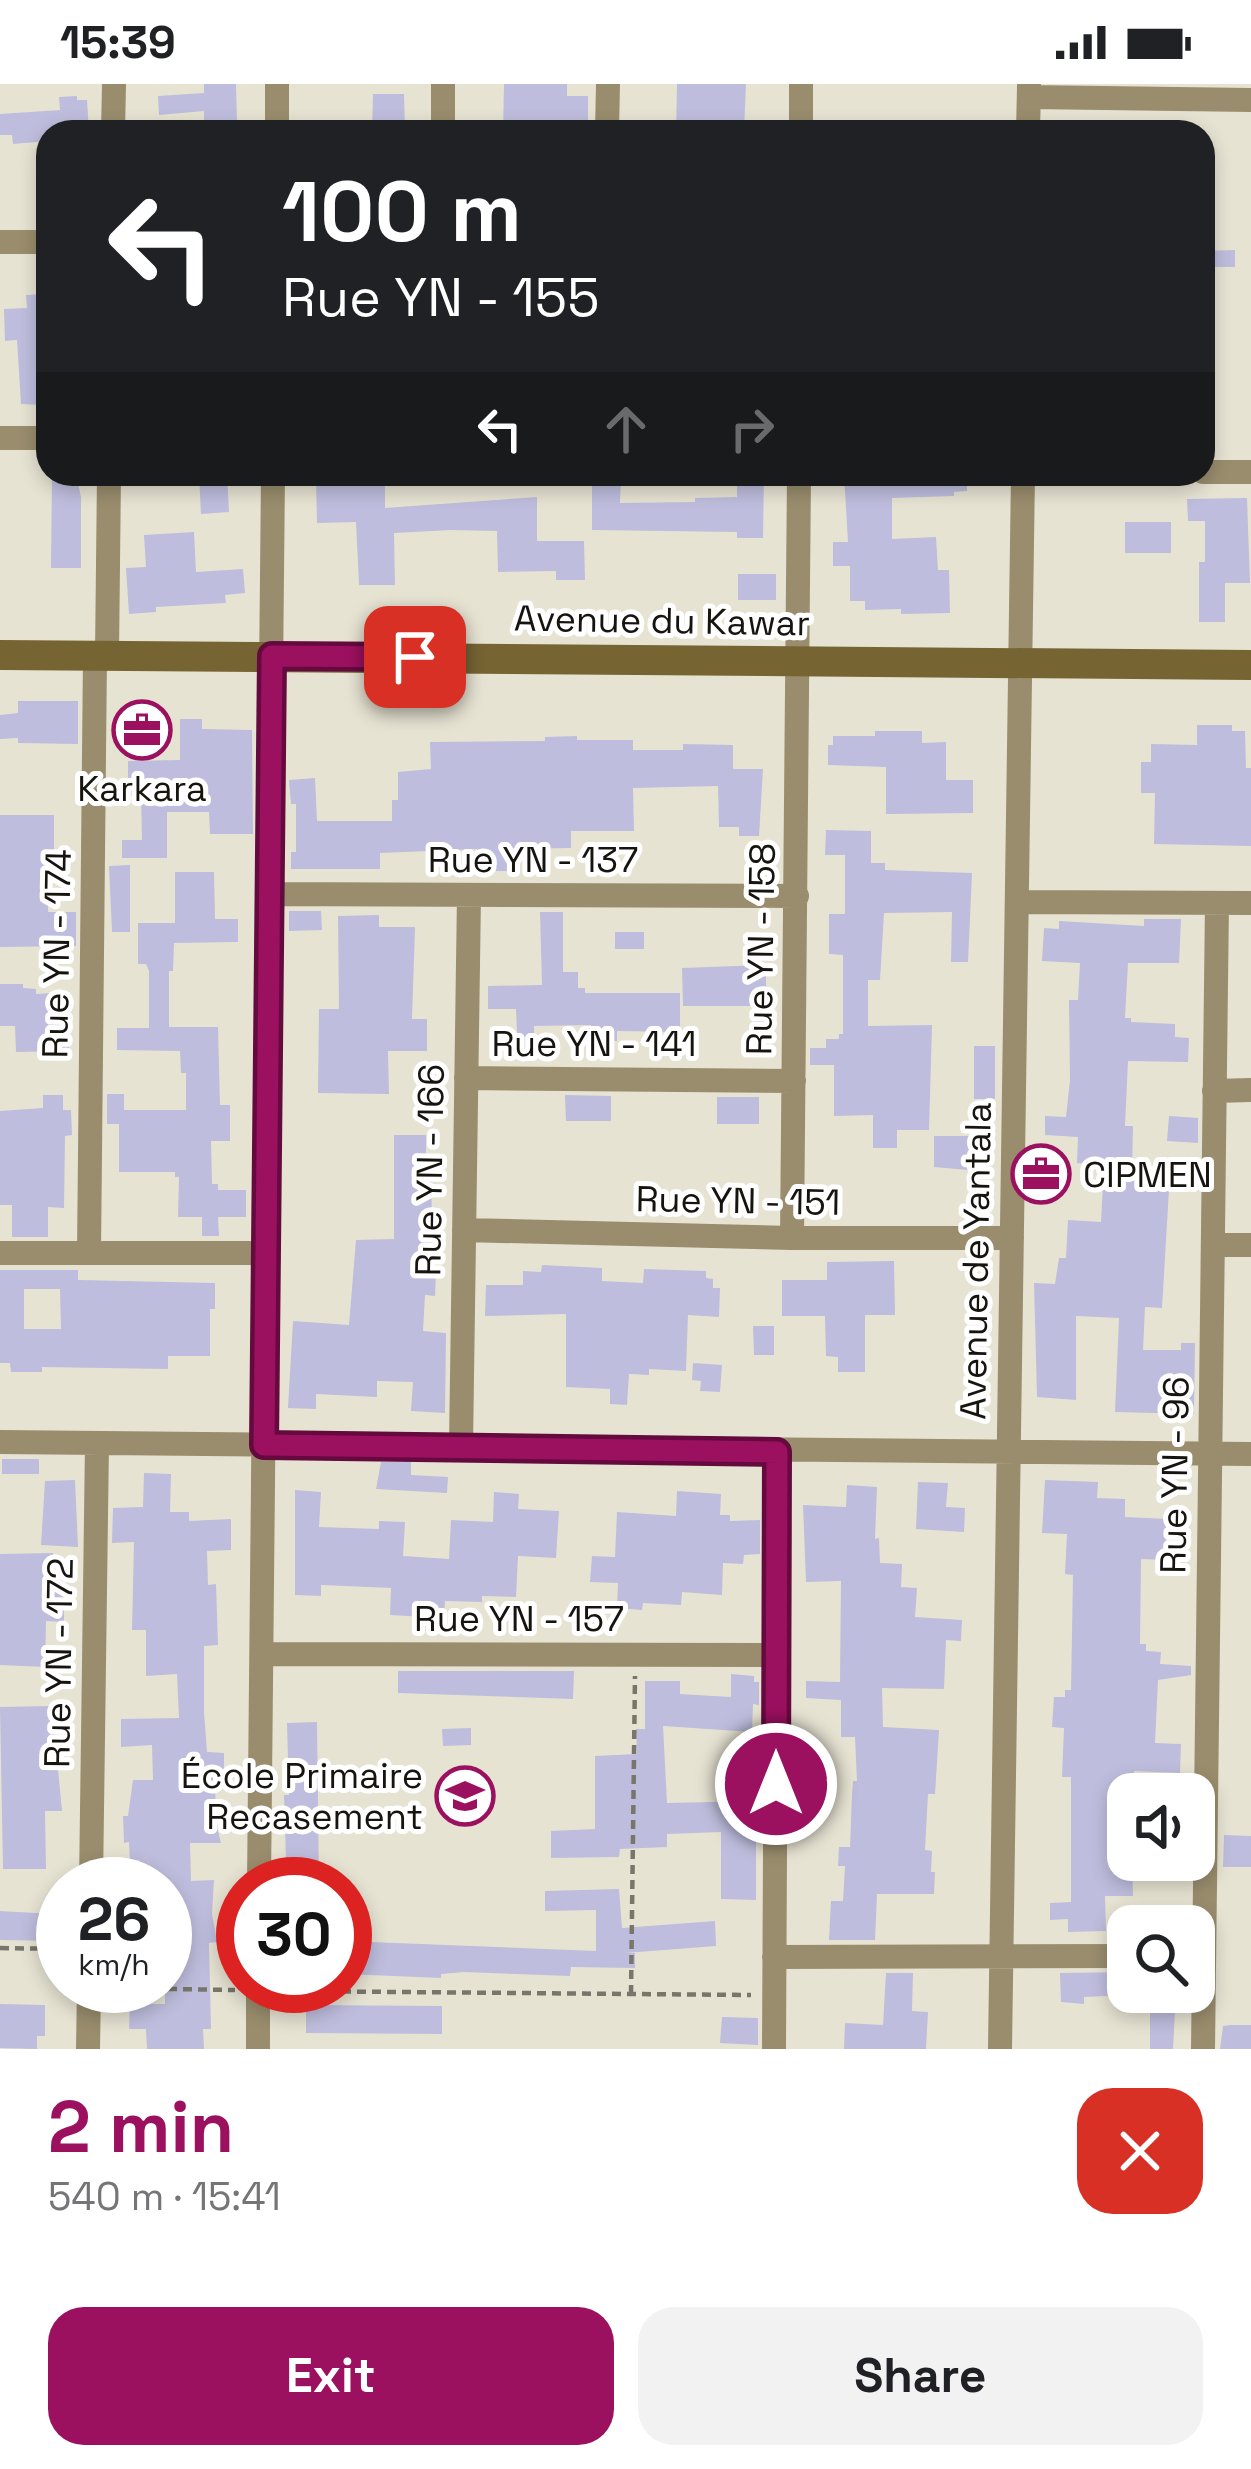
<!DOCTYPE html>
<meta charset="utf-8">
<style>
body{margin:0;font-family:"Space Grotesk",sans-serif;background:#f2f2f2;color:#202124;height:100vh;display:flex;flex-direction:column;font-size:45px;white-space:nowrap}
*{box-sizing:border-box;margin:0}
p{font-size:39px;color:#757577}
.icon{flex:none;width:66px;height:66px;fill:none;stroke:currentColor;stroke-width:2;stroke-linecap:round;stroke-linejoin:round}
.map{position:relative;height:1965px;overflow:hidden}
.panel{display:flex;flex-direction:column;background:#fff;flex:1}
.panel>*{flex:none}
.hud{position:absolute;left:36px;top:36px;width:1179px;height:366px;border-radius:36px;box-shadow:0 6px 18px #0003;background:#202124;color:#fff;overflow:hidden}
.tools{position:absolute;left:1107px;top:1689px;display:grid;gap:24px}
.tools a{display:grid;place-items:center;width:108px;height:108px;border-radius:24px;background:#fff;box-shadow:0 6px 18px #0003;font-size:60px}
.speed{position:absolute;left:36px;top:1773px;display:flex;gap:24px;font-size:60px;font-weight:700;text-align:center}
.speed>*{display:grid;place-content:center;width:156px;height:156px;border-radius:50%;background:#fff;box-shadow:0 6px 18px #0003;line-height:1}
.speed small{font-size:30px;font-weight:400}
.speed .limit{border:18px solid #d22;background:#fff;color:#111}
.pin{position:absolute;display:grid;place-items:center;width:102px;height:102px;color:#fff;margin:-51px;border-radius:24px;box-shadow:0 6px 18px #0006}
.me{position:absolute;width:132px;margin:-66px;rotate:0deg;stroke-linejoin:round;filter:drop-shadow(0 0 9px #0008)}
.turn{display:flex;align-items:center;gap:42px;height:252px;padding:0 48px;font-size:54px}
.turn .icon{width:156px;height:156px;stroke-width:2.5}
.turn b{display:block;font-size:84px;line-height:102px}
.lanes{display:flex;align-items:center;height:114px;padding:0 48px;background:#0003;justify-content:center;gap:60px;direction:ltr}
.lanes .off{opacity:.35}
.round{display:grid;place-items:center;flex:none;width:126px;height:126px;border-radius:36px;background:#f2f2f2}
.summary{display:flex;align-items:center;justify-content:space-between;height:204px;padding:0 48px}
h1{font-size:72px;font-weight:700;line-height:90px;color:#9c1060}
.action{display:flex;gap:24px;margin-top:auto;padding:24px 48px}
.action a{flex:1;height:138px;border-radius:36px;background:#9c1060;color:#fff;font-size:48px;font-weight:700;line-height:138px;text-align:center}
.action a+a{background:#f2f2f2;color:#202124}
.status{display:flex;justify-content:space-between;align-items:center;height:84px;padding:0 60px;background:#fff;direction:ltr}
.status svg{height:33px;fill:currentColor}
.map>svg:first-child{display:block}
</style>
<div class="status"><b>15:39</b><svg viewBox="0 0 49 12"><path d="M0 12V9h3v3zM5 12V6h3v6zM10 12V3h3v9zM15 12V0h3v12zM26 1h20v11H26zM47 4h2v5h-2z"/></svg></div>
<div class="map">
<svg width="1251" height="1965" viewBox="0 0 1251 1965">
<rect width="100%" height="100%" fill="#e7e3d3"/>
<path fill="#bebddd" fill-rule="evenodd" d="M204,0h32l1,38 -33,1v-12l-45,4 -1,-19 46,-3z
M504,0h63v12h21v27h-61v9h-24z
M677,0h69l-2,48h-68z
M373,10h31l1,38h-33z
M77,12v4h10l2,32h-41v9l-35,3 -1,-9h-12v-21l60,-4 -1,-13z
M1235,166v17h-32v-16z
M46,210v98h-5l-1,13 -19,-1 -4,-64 -12,1 -1,-32 23,-1 -1,-13z
M52,390h24l5,23v71h-30z
M227,390l2,38 -28,2 -2,-38z
M592,390h29l-1,29 75,-1v-4l42,-1v-23h27l-1,64h-26v-6l-145,-2z
M844,390h123v17l-13,1v4l-62,2v41l44,-2 2,33h11l1,43 -49,1v-5l-36,1v-9h-15v-35h-17v-24h15z
M351,394v8h34v22l152,-11v44h47l1,39h-29v-9l-58,1 -1,-41 -46,-1 -57,3 1,52h-36l-3,-63 -39,1 -1,-44z
M1247,414l3,85h-25v39h-26v-60h6v-41h-17l-1,-22z
M1125,438h46v31h-46z
M194,448l2,40 47,-3 2,24 -20,2 1,8 -70,4v5l-27,2 -3,-46 20,-1 -2,-32z
M738,490h38v26h-38z
M18,617h60v43l-60,-1v-5l-18,1v-24l18,-2z
M180,635h22v10l50,1 1,104h-43l-1,-22h-42v46h-45v-18h20l-1,-44h-13v-35l52,-1z
M1197,641h35v6h13l1,37h5v78l-97,-2 1,-51h-14v-31h10v-18l46,1z
M875,647h47v12l24,-1v38h27v33l-87,1v-47l-58,-2v-20h5v-9h42z
M577,652v4h56v10h50v-6l50,1v24h30l-4,67h-20v-9h-20l-1,-41 -85,2 1,43h-63v17l-56,1v22h-21v-17h-17v-5l-97,4v16h-89v-17h5v-48h-5l-2,-24 26,-2 2,43h75v-21h6v-28l33,-3 -1,-27 115,-1v-4z
M0,731h54v38h-6v59h28v34l-76,1z
M826,746l45,1v32h14v7l87,3 -4,89h-17l1,-50 -68,1 -4,67h-12v46l64,-1 -3,105h-32v18h-24v-33l-39,1v-51h-24v-17h16v-9h13v-5h4v-79l-14,-1v-40h16v-59h-20z
M130,781v67h-18l-3,-66z
M175,788h39l1,47h23v23l-64,1 -1,28h-4v56h49l2,78h10v36h-19l1,43h6v6h28v27h-28l1,19h-17v-19h-24l1,-40h-4v-5h-56v-48h-12v-30h17v16h62v-37h-5l-1,-22 -63,-1v-22h32v-57l-3,-7h-8v-41h37z
M289,827h32l1,19 -33,1z
M540,828h23v60h15v16h7v5h95v39l-63,-1v10h-25l-1,-16 -57,1v26h-16l-2,-43h-28v-23l54,-1z
M379,831v12h36l-3,92h15v32h-39l1,43 -71,-1 1,-84h20l-1,-93z
M1144,835h37l-2,44h-51l-3,55h6v4l44,2v13l14,1 -1,24 -60,-1 -3,65h8l-1,46 38,1 -8,135 -17,-1 -2,43h38v-7h14l-1,71 -79,-2 4,-94 -43,-2v84l-39,-3 -3,-114 21,1 4,-26h7l2,-38 33,2 3,-58 -27,-1 1,-26 -33,-2v-19l21,1 4,-37 -1,-80h9l2,-37 -38,-2 2,-33 15,1v-8l85,5z
M615,848h29v17h-29z
M766,881v27h6v37h-18v-23h-71l-1,-38z
M0,900h23v4l13,1v5l16,-1v13h17v45l-53,1 -1,-26h-15z
M974,962h21v53h-21z
M43,1011h20v15h8l1,25 -7,1 -1,72 -16,-1v30h-36v-32h-12v-94l43,-3z
M565,1011l46,1v25h-45z
M717,1013h42v27h-42z
M1169,1032l29,2v25l-31,-2z
M394,1051h32v34l5,1 2,102h3l-1,24 -10,-1 -2,36 23,2 -1,80 -34,-2 2,-29 -36,-1v16l-61,-3v15l-28,-1 5,-87 56,4 7,-85 38,-1z
M934,1052h45v35l-45,-4z
M894,1177l1,54h-30v57h-27v-15l-12,-1 -1,-40h-43v-36h45v-18z
M542,1181l60,3v13l41,2 1,-14 62,2v7l7,1v9h7l-1,29 -31,-2 -2,56 -37,-2v6l-20,-1 -2,31 -17,-1v-15l-44,-2v-73l-81,2 1,-31h37v-14l18,1z
M0,1186h78v10l137,3v26h-5v47h-42v13l-126,-2v5h-31l-1,-9h-10zM24,1205h36l1,40h-37z
M753,1242h21v29h-20z
M693,1279l29,2 -2,27 -20,-1 1,-10 -9,-1z
M2,1375h37v15h-37z
M381,1378h30v13l37,2 -1,16 -71,-4z
M144,1389l27,1 -1,38h19v9l42,-2v31l-24,1 1,34 8,-1 2,61 -14,1v66l3,40 17,1v25h-9l1,45 5,20h-31l1,38 23,-1 -2,34 5,28 -8,1 2,86h-8l1,20h-57l-1,-20h-17l1,-25h35v-120h-34l-2,-42 -5,1 -1,-27h5l5,-36h20l-1,-35 -31,2v-28l58,-1 -2,-44 -31,2v-46h-14l2,-88 -22,1 1,-35 30,-1z
M75,1396l3,67 -37,-2 4,-64z
M1045,1396l53,2 -1,16 28,1v18l43,2 -3,41 -24,-1 -1,85h6v7l15,1 -1,12 31,2v9l-33,5 -3,63 26,1 -1,29 -46,-2 -1,23h-5v66h4l1,36h-28l1,35 -38,1v-13l-18,1v-17l21,-1v-125h-9l2,-49 -12,-1 2,-30h11v-7h6l2,-115 -8,-1 2,-40 -25,-1z
M918,1398l30,1 -2,24 19,1 -1,24 -48,-3z
M847,1401l30,2 -2,52 4,-1 1,25 22,1 -1,23 16,1 -2,29 47,3 -1,21 -15,-1 -2,49 -62,-1 1,39 56,3 -4,64h-7l-3,56 7,1 -1,21h4l-1,22h-57l-2,46h-46l2,-39h12l2,-35h-7l1,-19h11l2,-52 1,-14h4l-2,-44h-14v-37l-35,-2v-17l34,1 1,-101 -35,1 -3,-77 43,2z
M295,1406l26,2 -2,35 60,2v-8l26,1 -2,34 46,3 2,-39 42,2 1,-30 25,2 -1,15 41,2 -3,47 -38,-2 -2,41 -34,-1v6l-37,-1 -1,17 -54,-3 1,-27 -70,-3v11l-26,-1z
M677,1407l44,3 -1,21h10v6l30,-1v34l-16,1 -1,9 -20,-1 -1,32 -40,-3 -1,13 -38,-2 -1,7 -25,-2 1,-25 -28,-1 2,-26 23,1 2,-45 59,4z
M53,1469l-2,38h13v31l-18,-1 -1,46 -45,-2v-111z
M398,1587h176l-1,28 -175,-6z
M731,1590l23,2v6h5v23l-6,-1 -1,28 -89,-6 4,77 89,-2v99l-35,-1v-67l-54,2v13l-47,2 -1,8 -68,1v-27l44,-2v-73l42,-2 -1,-25h9v-48h35v13l51,3z
M52,1622l10,105h-17l1,58h-43l-3,-162z
M317,1638l2,162h-28l1,-23h-6l-2,-66h5l-2,-72z
M471,1644v17l-28,1 -1,-17z
M1224,1751l27,1v31h-28z
M619,1805l3,39 93,-7 1,25 -91,7h10v15l-64,-1 -1,9 -106,-4 -23,2v4l-96,-4v-33l251,10v-41l-51,1v-20z
M0,1827l54,3 1,27 -55,-1z
M1128,1888v23l-44,2v7l-23,-2 -1,-29z
M886,1889h27l-1,38 16,1 -2,37h-82l1,-26 38,2z
M1150,1908h26l-3,57h-23z
M0,1920l45,1v31h-8v13l-37,-1z
M306,1921l136,1v28l-136,-1z
M722,1933l36,1v27l-38,-2z
M1231,1941h20v24h-31l3,-23z"/>
<g fill="none" stroke-linecap="round" stroke-linejoin="round">
<path stroke="#78756b" stroke-width="4.5" stroke-dasharray="9 6" stroke-linecap="butt" d="M0,1864l63,1
M108,1904l127,2
M282,1907l469,4
M631,1910l4,-318"/>
<path stroke="#998d6d" stroke-width="24" d="M1029,13l222,3
M113,48l1,-48
M277,48v-48
M443,48v-48
M607,48l1,-48
M801,48v-48
M1028,48l1,-46
M0,158h48
M0,354h48
M1203,388h48
M107,571l2,-181
M269,810l528,2
M1017,818l234,1
M466,994l328,3
M1214,1007l37,-1
M464,1146l328,8h220
M792,1154l7,-764
M1213,1161h38
M0,1169h266
M89,1169l6,-598
M0,1358l1251,12
M461,1362l8,-551
M262,1570l514,1
M91,1800l6,-441
M259,1800l14,-1410
M774,1873l354,-1
M88,1965l1,-63
M258,1965v-63
M774,1965l3,-597
M1000,1965l23,-1575
M1203,1965l14,-1146"/>
<path stroke="#766433" stroke-width="30" d="M0,571l1251,10"/>
</g>
<g fill="none" stroke-linecap="round" stroke-linejoin="round">
<defs>
<path id="route" d="M415,573l-143,-1 -8,789 513,7 -1,332"/>
</defs>
<use href="#route" stroke="#650a3e" stroke-width="30"/>
<use href="#route" stroke="#9c1060" stroke-width="21"/>
</g>
<defs>
<symbol id="office-ring" viewBox="-11 -11 22 22"><circle r="9.5" fill="#fff" stroke="#9c1060" stroke-width="1.5"/><path d="M-6-3h4V-5.5h4V-3h4V5H-6ZM-1-4.5V-3h2v-1.5ZM-6 0V1H6V0Z" fill="#9c1060"/></symbol>
<symbol id="school-ring" viewBox="-11 -11 22 22"><circle r="9.5" fill="#fff" stroke="#9c1060" stroke-width="1.5"/><path d="M0-5L7-2L0 1L-7-2ZM-4 1L0 2.5L4 1V4Q0 6-4 4Z" fill="#9c1060"/></symbol>
</defs>
<g fill-rule="evenodd">
<use href="#office-ring" x="109" y="613" width="66" height="66"/>
<use href="#office-ring" x="1008" y="1057" width="66" height="66"/>
<use href="#school-ring" x="432" y="1679" width="66" height="66"/>
</g>
<g text-anchor="middle" stroke-width="10" stroke-linejoin="round" paint-order="stroke">
<g font-size="36" fill="#16140f" stroke="#fff">
<text transform="translate(662 536) rotate(1)" y="13">Avenue du Kawar</text>
<text x="533" y="788">Rue YN - 137</text>
<text transform="translate(760 865) rotate(-89)" y="13">Rue YN - 158</text>
<text transform="translate(56 870) rotate(-89)" y="13">Rue YN - 174</text>
<text x="594" y="972">Rue YN - 141</text>
<text transform="translate(429 1086) rotate(-89)" y="13">Rue YN - 166</text>
<text transform="translate(738 1116) rotate(1)" y="13">Rue YN - 151</text>
<text transform="translate(975 1177) rotate(-89)" y="13">Avenue de Yantala</text>
<text transform="translate(1174 1391) rotate(-89)" y="13">Rue YN - 96</text>
<text x="519" y="1547">Rue YN - 157</text>
<text transform="translate(58 1579) rotate(-89)" y="13">Rue YN - 172</text>
</g>
<g font-size="36" fill="#16140f" stroke="#fff">
<text x="142" y="717">Karkara</text>
<text x="1083" y="1103" text-anchor="start">CIPMEN</text>
<text x="423" y="1704" text-anchor="end">École Primaire<tspan x="423" dy="41">Recasement</tspan></text>
</g>
</g>
</svg>
<div class="tools">
<a><svg class="icon" aria-label="sound" viewBox="0 0 24 24"><path d="M4 9h4l5-4v14l-5-4H4zM17 9q2 3 0 6"/></svg></a>
<a><svg class="icon" aria-label="search" viewBox="0 0 24 24"><circle cx="10" cy="10" r="6"/><path d="M15 15l6 6"/></svg></a>
</div>
<div class="speed"><div>26<small>km/h</small></div><div class="limit">30</div></div>
<div class="pin" style="left:415px;top:573px;background:#d93025"><svg class="icon" aria-label="arrive" viewBox="0 0 24 24"><path d="M6 21V4h12l-3 4 3 4H6"/></svg></div>
<svg class="me" style="left:776px;top:1700px" viewBox="-20 -20 40 40"><circle r="17" fill="#9c1060" stroke="#fff" stroke-width="3"/><path d="M0-11L8 9 0 5-8 9z" fill="#fff"/></svg>
<div class="hud">
<div class="turn"><svg class="icon" aria-label="left" viewBox="0 0 24 24"><path d="M17 20v-9H6M10 6l-5 5 5 5"/></svg><div><b>100 m</b>Rue YN - 155</div></div>
<div class="lanes"><svg class="icon" aria-label="left" viewBox="0 0 24 24"><path d="M17 20v-9H6M10 6l-5 5 5 5"/></svg><svg class="icon off" aria-label="ahead" viewBox="0 0 24 24"><path d="M12 20V5M6 11l6-6 6 6"/></svg><svg class="icon off" aria-label="right" viewBox="0 0 24 24"><path d="M7 20v-9h11M14 6l5 5-5 5"/></svg></div>
</div>
</div>
<section class="panel">
<div class="summary"><div><h1>2 min</h1><p>540 m · 15:41</p></div><a class="round" style="background:#d93025;color:#fff"><svg class="icon" aria-label="close" viewBox="0 0 24 24"><path d="M6 6l12 12M18 6L6 18"/></svg></a></div>
<div class="action"><a>Exit</a><a>Share</a></div>
</section>
